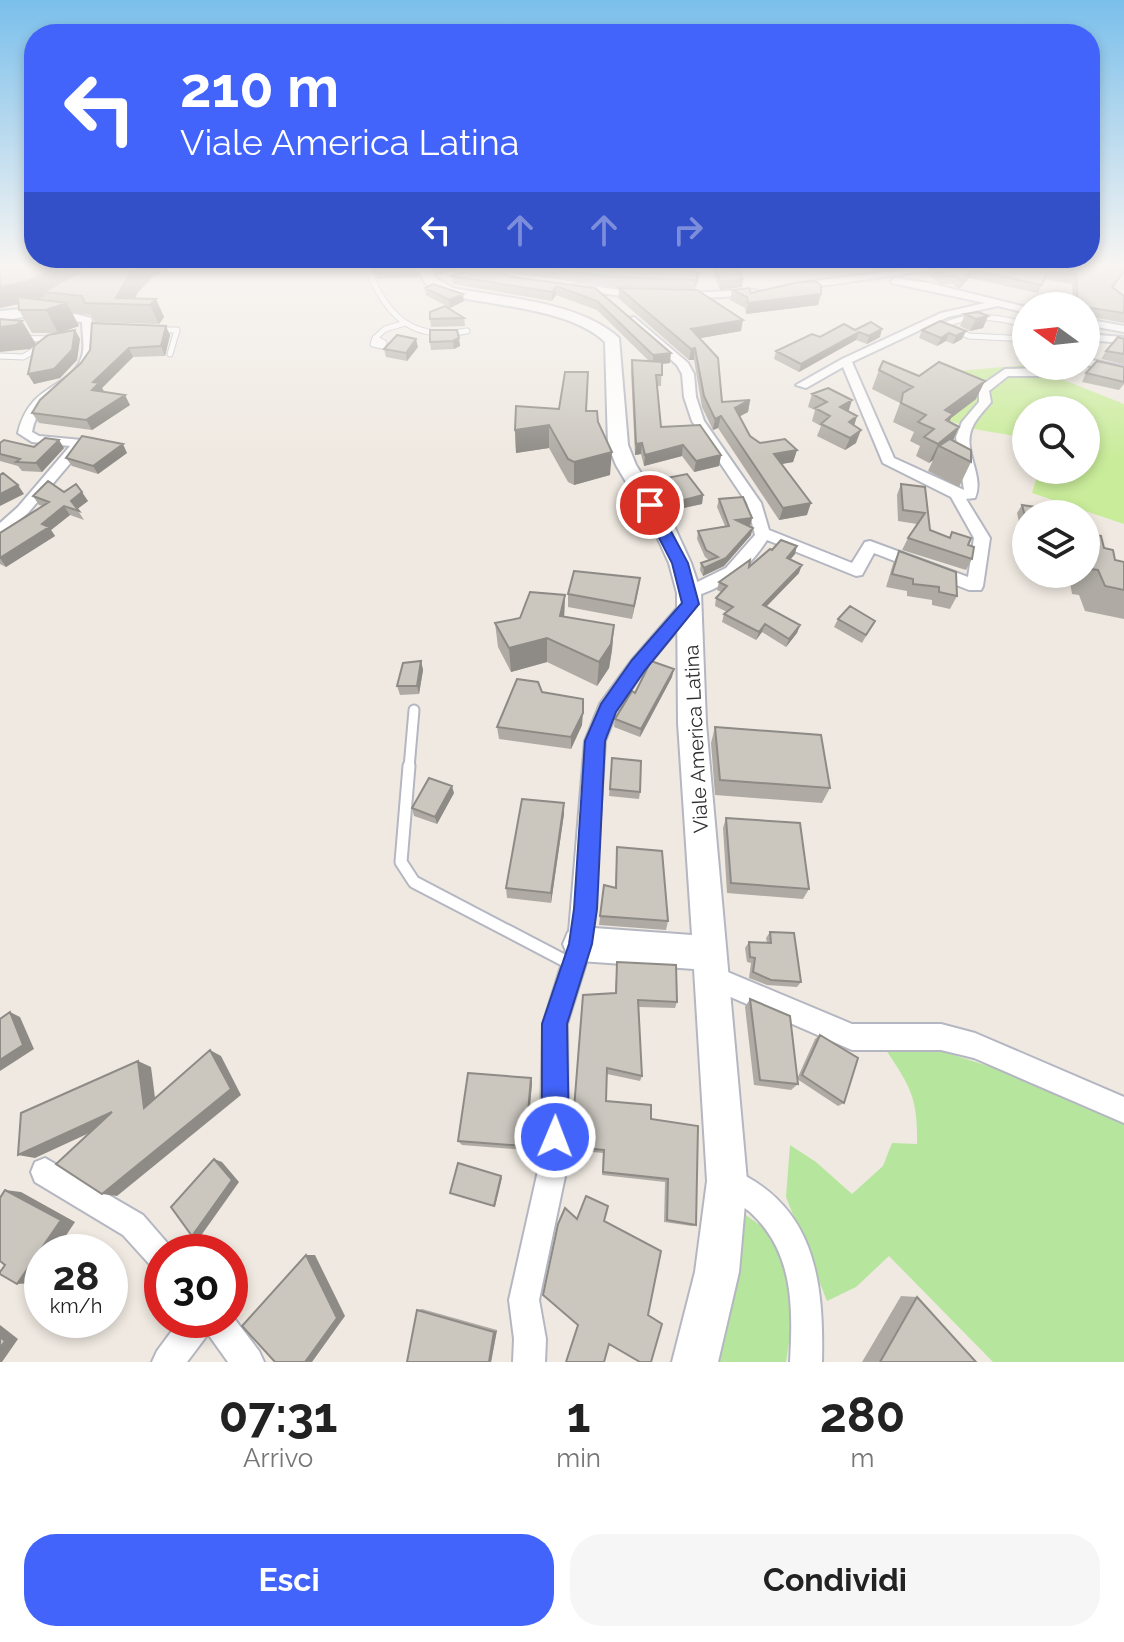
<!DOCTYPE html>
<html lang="it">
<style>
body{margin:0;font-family:Raleway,sans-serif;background:#f6f6f6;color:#222;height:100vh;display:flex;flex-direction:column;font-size:30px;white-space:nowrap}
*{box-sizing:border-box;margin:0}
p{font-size:26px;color:#767676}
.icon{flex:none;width:44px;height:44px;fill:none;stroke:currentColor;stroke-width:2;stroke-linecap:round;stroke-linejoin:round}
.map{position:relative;height:1362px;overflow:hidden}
.drawer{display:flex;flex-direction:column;background:#fff;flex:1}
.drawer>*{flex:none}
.hud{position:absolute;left:24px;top:24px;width:1076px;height:244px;border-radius:32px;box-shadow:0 4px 12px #0003;background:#4264fb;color:#fff;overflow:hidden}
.needle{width:52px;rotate:285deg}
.buttons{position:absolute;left:1012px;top:292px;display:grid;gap:16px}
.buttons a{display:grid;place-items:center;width:88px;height:88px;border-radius:50%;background:#fff;box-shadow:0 4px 12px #0003;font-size:40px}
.speed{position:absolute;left:24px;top:1234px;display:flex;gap:16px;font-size:40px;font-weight:700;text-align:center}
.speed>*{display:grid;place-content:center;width:104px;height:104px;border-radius:50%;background:#fff;box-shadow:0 4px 12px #0003;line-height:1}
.speed small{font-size:20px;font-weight:400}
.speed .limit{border:12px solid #d22;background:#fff;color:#111}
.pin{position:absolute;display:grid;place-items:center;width:68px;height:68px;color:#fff;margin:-34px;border:4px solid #fff;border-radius:50%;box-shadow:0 2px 8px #0007}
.me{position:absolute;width:88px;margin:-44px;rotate:1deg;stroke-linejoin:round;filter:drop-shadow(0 0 6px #0008)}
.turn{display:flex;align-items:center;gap:28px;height:168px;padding:0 24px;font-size:36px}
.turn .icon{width:104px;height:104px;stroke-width:2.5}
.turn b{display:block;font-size:56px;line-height:68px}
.lanes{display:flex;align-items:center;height:76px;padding:0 24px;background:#0003;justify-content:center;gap:40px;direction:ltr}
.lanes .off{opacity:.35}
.eta{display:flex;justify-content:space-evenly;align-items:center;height:136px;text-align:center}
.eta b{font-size:48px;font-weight:700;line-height:56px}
.cta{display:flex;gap:16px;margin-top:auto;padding:16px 24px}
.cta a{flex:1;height:92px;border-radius:32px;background:#4264fb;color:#fff;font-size:32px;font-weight:700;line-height:92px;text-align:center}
.cta a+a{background:#f6f6f6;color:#222}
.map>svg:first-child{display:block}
</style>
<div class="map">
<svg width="1124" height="1362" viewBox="0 0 1124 1362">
<rect width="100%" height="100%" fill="#efe9e1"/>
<path fill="#b6e59e" d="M919,1044l113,36 92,40v242h-131l-104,-106 -33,31 -29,14 -41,-104 4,-52 26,17 36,32 31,-28 9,-23 25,1c1,-47 -7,-58 -33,-97z
M739,1211c62,34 57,90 47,151h-73z"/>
<path fill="#c9ec9a" d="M1026,365l98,39v120l-92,-31 7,-23h47v-60h-60v28l-52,-9 -32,-11 -10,-45z"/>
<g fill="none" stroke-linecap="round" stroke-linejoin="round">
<defs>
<path id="lane-far2" d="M367,267c19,49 45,75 100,64
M944,325c27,-12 55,-8 82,0
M955,329l14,7 57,3
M157,330h20l-7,24
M0,338l54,1
M375,338l9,5 -2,3 -9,-2z
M375,338l10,-9 20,-6
M0,356l23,1 19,-11"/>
<path id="lane-far1" d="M409,768l5,-58"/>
<path id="lane" d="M409,766l-8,96 13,20 159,83"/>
<path id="street" d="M926,267h28l-155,22 -5,-3 5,-3z
M896,278l33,5 97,24v6l-28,-7 -50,11 -96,45 42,96 70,32 -8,-53 6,-15 17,-20v-15l26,-18 35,-1 6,4 -6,4h-32l-19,15 2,11c-6,8 -15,16 -19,26 -10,24 13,47 3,70l-9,1 24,39 -7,48 -2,4h-12l-95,-37 -12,22 -6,1 -89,-36c-19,30 -43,48 -77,58l8,6 -2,4c-35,42 -73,81 -91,133l-13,203 -25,80 1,138 -29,138 7,39 -1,23h-32l1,-23 -5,-39 31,-138 3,-138 25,-80 17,-203 15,-37 32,-44 52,-60 5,-1 -8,-6 2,-4 43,-21 29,-33 -8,-32 -55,-82 -8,-24 -2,-23 -5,-9 -52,-46 9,-2 54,46 6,11 2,23 8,24 57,82 8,27 83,33 13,-21 5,-1 98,36 6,-39 -23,-41 -68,-34 -40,-96 -37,21 -10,-3 46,-26 99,-46 44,-10 -93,-20 -1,-2z
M577,284l65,9 5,3 -5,3 -69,-10v-4z
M754,290l4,1v4l-74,4 -5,-3 5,-3z
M50,314h25l16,4c21,72 -48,58 -59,114l7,4 43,4 2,7 -56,66 -28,23v-13l18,-16 52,-61 -38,-4 -14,-9c12,-51 52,-44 63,-74 5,-11 1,-25 1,-37l-36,-3v-4z
M1086,319l38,7v6l-38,-7z
M1086,334l37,3 1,6 -38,-3z
M1086,359l38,7v8l-38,-9z
M711,965l141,59h89l34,9 149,64v26l-150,-65 -33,-8h-89l-149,-65 -4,-8 4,-8z
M45,1158l98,57 32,37h-13v20l-10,-5 -29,-32 -88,-53 -4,-10 4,-10z
M727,1167c87,36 97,110 95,195h-32c3,-55 4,-110 -40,-150 -13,-11 -30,-15 -37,-31l4,-10z
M230,1313l29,38 5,11h-36l-20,-28 -21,28h-35l5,-11 23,-31h50z"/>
<path id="secondary" d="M417,267h14l5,11 17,10c51,10 127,14 166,50l9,107 8,20 38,61 17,37 10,30 5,130 41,458 -8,91 -21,90h-46l23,-90 12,-91 -13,-212 -114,-8 -12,-5 -5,-12 5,-12 12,-5 112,8 -14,-212 -1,-130 -8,-30 -17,-37 -36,-61 -8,-20 -3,-103c-36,-34 -114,-36 -162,-48l-18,-11z
M54,297l7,4 -2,3 -30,12 -29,5v-10l21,-2z"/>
</defs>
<use href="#lane-far2" stroke="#b4b7c1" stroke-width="7"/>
<use href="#lane-far1" stroke="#b4b7c1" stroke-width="13"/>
<use href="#lane" stroke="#b4b7c1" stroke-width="15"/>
<use href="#street" stroke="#b4b7c1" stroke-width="4"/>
<use href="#secondary" stroke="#b4b7c1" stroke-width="4"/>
<use href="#lane-far2" stroke="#fff" stroke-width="5"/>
<use href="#lane-far1" stroke="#fff" stroke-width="9"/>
<use href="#lane" stroke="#fff" stroke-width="11"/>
<use href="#street" fill="#fff" fill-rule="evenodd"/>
<use href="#secondary" fill="#fff" fill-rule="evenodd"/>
</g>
<path fill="#afaba4" d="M0,267h174l-20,9 -16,16 -3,6 21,1 8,18 -5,7 -64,-2 -4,-7 -19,-2 7,13 -19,7 15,-3 5,9 -3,21 -17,18 -26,6 -6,-10 29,-41h-25l-13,-23 -1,-6 -18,4z
M371,267h46l2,10 -41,2z
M433,267h38l-1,1 42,9 83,11 75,75 -8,1 -1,22h-4l4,41 60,28 -2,11 -25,6 -12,-16 -38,10 -3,-12 -6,1 -4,-84 1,-11 17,1 -52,-51 -41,-15 -4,6 -99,-17 -1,-8 15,-7 -9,2 -2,-3 1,3 -20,3z
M495,267h87l29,5 4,-5h62v2l22,4 -1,9 -4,7 -79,-2 -99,-13z
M715,267l28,12 -1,8 -22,3 -6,-15z
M931,267h193v6l-11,15 11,8v27l-38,-7v-10h-13l-1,-22 -28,-5 -6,14 -69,-15 -10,11 -6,-5 -12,1 -13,-10z
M425,288l39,13 -14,7 -24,-13z
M619,288l122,43 -41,7 22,64 28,-2 -2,12 -8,4 10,20 10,7 37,7 -4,12 -12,2 26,51 -28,5 -61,-92 -5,2 -11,-23 -8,-47h-5l-71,-62z
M732,290l19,3 70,1 -3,11 -72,9 -1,-6 -15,-8z
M965,314l23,2 -5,12 -13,3 -10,-5z
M464,318l1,8 -34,1 -1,-8z
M940,321l22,18 -9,5 -7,-3 -9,5 -18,-8 3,-8z
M457,330l3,16 -6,3 -23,1 -1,-8z
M855,330l25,7 -13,7 -11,-4 -57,32 -25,-13 2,-8 44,-14z
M170,335l-5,21 -32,1 -31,31 2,3 26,14 -38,25 -53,-7 -7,-10 49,-50z
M1124,339v25l-23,-5 5,-8z
M418,347l-11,14 -21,-4 -2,-8z
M1124,367v17l-5,6 -37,-8 4,-9z
M879,370l40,6 57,23 -25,19 -2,4 10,5 -6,14 18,21 -12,25 -31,-16 5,-11 -4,3 -13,-7 4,-10 -10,-5 4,-9 -21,-10 7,-19 -28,-14z
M812,394l45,22 -3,10 2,17 -11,7 -28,-14 4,-10 -9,-5 3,-11 -7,-3z
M586,411l12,11 12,53 -36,10 -6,-3 -19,-34 -33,5 -1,-23z
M0,443l34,4 30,1 -22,24 -20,-1 -4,-5 -18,-5z
M127,453l-29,21 -26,-8 -6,-8z
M662,479l41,16 -1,9 -28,6 -14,-22z
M901,484l24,3 5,43 38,15 4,14 -6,11 -64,-20 6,-12 9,-14 -19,-3 -1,-26z
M64,492l24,9 -11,8 7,11 -14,-5 -19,15 4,6 -49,31 -6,-3v-31l43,-27 -4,-1 -6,-9z
M719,499l33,19 -2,8 1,9 -27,31 -21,10 -3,-6 1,-7 8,-3 -4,-3 -8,-18 1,-8 27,-5 -8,-19z
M1022,505l4,9v27l-3,-1 -6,-27z
M1086,534l18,14 11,12 9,2v57l-39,-8 -6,-16 -7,-1 -2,-12 -12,-2 -2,-6h30z
M772,550l23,4 -5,5 9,14 -33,34 34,18 -3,8 -11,14 -24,-15 -6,8 -34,-18 2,-8 3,-2 -12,-6 1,-8 5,-6 -4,-2 2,-8 30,-15z
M899,551l58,45 -7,13 -18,-4v-5l-25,-4v-5l-21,-4 7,-23z
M640,578l-8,41 -64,-12v-13z
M565,595l-1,22 50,8 -2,25 -3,18 -12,18 -50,-24 -36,10 -13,-25 -3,-24 25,-5z
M838,619l37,2 -13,22 -28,-16z
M421,661l2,9 -4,24 -19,1 -3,-9z
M672,677l-32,60 -26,-10 1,-8z
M542,692l40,33 -11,24 -72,-10 -2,-12z
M715,727l115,61 -8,15 -107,-8 -4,-52z
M612,758l28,34 -1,7 -30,-3z
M454,793l-17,31 -23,-8 -2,-8z
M564,803v11l-13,89 -44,-5 -1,-10z
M726,818l83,71 -6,10 -76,-6 -4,-65z
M617,847l51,74 -2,9 -67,-5 5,-40 11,3z
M770,932l31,50 -4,5 -30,-2 -18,-7 2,-15 -4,-1 -2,-14 4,-6 18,1 -1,-5z
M617,962l60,40 -2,6 -36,-1 3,69 -2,5 -33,-7 -1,27 45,18 45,106 -4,1 -28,-4 1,-40 -63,-7 1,-22 -32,-3 12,-155 32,-2z
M750,999l48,85 -7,6 -37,-5 -9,-78z
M820,1035l24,68 -6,3 -41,-27 18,-40z
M531,1078l1,5 -6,67 -64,-5 -4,-4z
M901,1296l16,1 59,65h-114z
M422,1309l75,21 -6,32 -74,-52z"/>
<path fill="#8e8b86" d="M57,267h46l-60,25 2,4 -9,4 -36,8v-21z
M137,267h37l-20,9 -16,16 -6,12 -16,-6 14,-25z
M437,267h19l1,4 -20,3z
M458,267h13l-1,2 -12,2z
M972,270l-3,8 -10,11 3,-8z
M699,273l-1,9 -4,7 1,-9z
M743,279l-1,8 -22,3 1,-8z
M556,286v9l-4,6v-9z
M463,294l1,7 -14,7 -1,-8z
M821,294l-3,11 -72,9 2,-11z
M156,299l8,18 -5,7 -9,-19z
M67,303l12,23 -21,7 -12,-23z
M988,316l-5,12 -13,3 6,-12z
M743,320l-2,11 -51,9 1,-11z
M22,321l14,23 -6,5 -30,3v-25z
M166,326l4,9 -5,21 -4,-10z
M882,329l-2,8 -13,7 2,-8z
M75,330l5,9 -3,21 -17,18 -26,6 -6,-10z
M966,331l-4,8 -9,5 3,-8z
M859,332l-3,8 -57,32 2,-8z
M949,333l-3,8 -9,5 4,-8z
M459,338l1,8 -6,3 -1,-8z
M416,339l2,8 -11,14 -1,-8z
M129,348l4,9 -31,31 2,4 -12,-2 1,-8z
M695,348l-1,12h-5l2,-11z
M671,353l-1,10 -17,2v-10z
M985,381l-9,18 -25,19 -7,15 1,-23z
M125,395l5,10 -38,25 -6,-10z
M750,400l-2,12 -15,8 2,-12z
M852,400l-4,13 -8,-6z
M721,416l-3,12 -5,2 2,-11z
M857,416l-4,13 -4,-7z
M549,425v23l-33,5 -1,-23z
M959,427l-9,19h-11l-6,14 -4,3 9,-19z
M861,430l-5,13 -11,7 5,-12z
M59,440l5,8 -22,24 -6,-9z
M642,443l-1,11 -6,1 1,-11z
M123,444l4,9 -29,21 -5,-8z
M683,445l-1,11 -38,10 1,-11z
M797,450l-4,12 -22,4 3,-12z
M612,452l-2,23 -36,10v-23z
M721,455l-2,11 -25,6 2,-11z
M18,485l6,9 -24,12v-12z
M82,492l6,9 -12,9 -5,-9z
M703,495l-1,9 -28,6 2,-8z
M811,503l-4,12 -28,5 4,-12z
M64,506l6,9 -19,15 4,6 -49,31 -6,-9z
M752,518l-2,8 -14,-6z
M753,528l-2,7 -27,31 -21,10 1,-8z
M797,546l-2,8 -10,12 2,-8z
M802,565l-3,8 -39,40 3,-8z
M640,578l-2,13 -6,28 2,-13z
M565,595l-1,25 -4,-4z
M765,624l-3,8 -6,8 3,-8z
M614,625l-2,25 -3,18 -12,18 2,-24z
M800,625l-3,8 -11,14 3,-8z
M547,638v24l-36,10 -2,-24z
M421,661l2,9 -4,24 -2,-8z
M674,669l-2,8 -32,60 1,-8z
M583,713l-1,12 -11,24v-12z
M452,786l2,7 -17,31 -2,-7z
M564,803v11l-13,89v-10z
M10,1012l10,5 14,32 -34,22v-11z
M210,1050l11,6 20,39 -124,101 -15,-2z
M138,1061l13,6 6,46 -13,-5z
M531,1078l1,5 -6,67 -1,-4z
M112,1112l14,4 -91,42 -17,-3z
M214,1159l8,3 17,20 -39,55 -8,-1z
M501,1176l1,2 -7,29 -1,-1z
M5,1190l16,2 54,30 -20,30h-13v19l-8,12 -17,1z
M306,1255h9l30,61 -33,46h-7z
M0,1325l18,14 -16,23h-2z
M497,1330l-6,32h-2l5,-30z"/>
<path fill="#cbc7bf" stroke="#8e8b86" stroke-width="2" d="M0,267h57l-31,15 -26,5z
M89,267h48l-7,6 -14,25 40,1 -6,6 -65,-2 -3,-7 -39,-4z
M473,267h13l26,10 83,11 76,65 -18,2 -56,-54 -41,-15 -4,6 -100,-16z
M534,267h46l31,5 4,-5h59l-1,2 26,4 -4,7 -79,-3z
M715,267h22l6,12 -22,3z
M931,267h193v4l-12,16 12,9v17l-33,-5 -3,2h-2v-4h-8l-2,-31 -29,-4 -5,14 -70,-15 -10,11 -5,-5h-13z
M815,281l6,4v9l-73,9 -1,-6 -15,-7 17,-2 2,5 43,-10z
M433,284l30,10 -14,6 -24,-12z
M619,288l78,2 46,30 -52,9 27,29 4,44 28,-2 -15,8 15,28 10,7 25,-4 12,11 -23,4 37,49 -28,5 -62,-92 -6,3 -11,-23 -9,-48 -4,1z
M18,297l49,6 -21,7h-27z
M445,306l19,12 -34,1v-7z
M978,312l10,4 -12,3 -11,-5z
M0,319l22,2 -6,4 -16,2z
M940,321l26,10 -10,5 -7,-3 -8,5 -19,-8z
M871,322l11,7 -13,7 -10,-4 -58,32 -25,-13 36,-17 8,3 24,-13 11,6z
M92,323l74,3 -5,20 -32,2 -36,34 6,1 -7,7 33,5 -39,25 -54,-7 8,-13 41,-37 9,-13z
M75,330l-3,20 -18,19 -26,5 6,-28 14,-11z
M430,330h27l2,8 -6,3 -23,1z
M397,335l19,4 -10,14 -22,-4z
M1118,337l6,2v15l-18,-3z
M632,360l30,2v13h-6l5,52 39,-2 21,30 -25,6 -13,-16 -38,10 -3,-12 -6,1z
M883,361l36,15 20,-14 46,19 -40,29 8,4 -7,6 13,7 -21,17 -14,-7 10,-8 -16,-7 8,-7 -25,-12 2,-10 10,-6 -34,-17z
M1097,361l27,6v15l-38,-9z
M565,372h23l-2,39h11l1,11 14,30 -38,10 -6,-3 -19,-34 -34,5 1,-24 43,3z
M828,388l24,12 -12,7 17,9 -8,6 12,8 -11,8 -29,-14 9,-8 -15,-8 12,-6 -15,-8z
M82,436l41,8 -30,22 -27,-8z
M45,438l14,2 -23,23 -20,-1 4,-3 -20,-5v-11l4,-3 30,7z
M950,439l21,11v12l-32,-16z
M3,473l15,12 -18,9v-19z
M687,474l16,21 -27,7 -14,-23z
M48,481l16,11 12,-8 6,8 -11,9 8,10 -15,-5 -22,18 7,3 -49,31v-25l49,-31 -16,-6z
M901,484l24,3 5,43 20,8 2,-6 19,6 -3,7 6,2 -2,12 -64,-21 17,-25 -22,-3z
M743,497l9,21 -16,2 17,8 -27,30 -22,10 -3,-5 17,-6 -12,-7 -8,-19 31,-5 -10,-27z
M1022,505l27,4 1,5h-24v6z
M1086,534l15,2 3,12 9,2 2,10 9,2v28l-19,-4 -7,-16 -7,-1 -3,-11 -2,-1z
M781,540l16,6 -10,12 15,7 -39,40 37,20 -11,14 -24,-15 -6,8 -35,-18 9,-7 -17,-9 11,-12 -8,-4 31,-22 -1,7 21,-18 2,1z
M899,551l57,21 1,24 -18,-4v-5l-26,-3v-5l-21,-5z
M574,571l66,7 -6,28 -66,-12z
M530,592l35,3 -5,21 54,9 -3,19 -12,18 -52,-24 -38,10 -14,-25 25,-5z
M850,606l25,15 -9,14 -28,-16z
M421,661l-4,25h-20l6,-23z
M651,661l23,8 -33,60 -26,-10 17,-28 3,2z
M517,679l21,3 4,10 41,7v14l-12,24 -74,-10z
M715,727l106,8 9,53 -110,-8z
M612,758l29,3 -1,31 -30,-3z
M429,778l23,8 -17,31 -23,-9z
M522,799l42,4 -13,90 -45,-5z
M726,818l74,5 9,66 -78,-6z
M617,847l45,4 6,70 -68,-5 4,-31 12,3z
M770,932l24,1 7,49 -30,-2 -18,-8 2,-14 -5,-1 -1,-15 22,1z
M617,962l59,3 1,37 -39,-2 4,76 -35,-8 -1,33 45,4v14l47,7 -2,99 -29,-5 1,-41 -65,-7 1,-22 -33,-3 12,-152 33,-2z
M750,999l40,17 8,68 -38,-4z
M10,1012l13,33 -23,15v-41z
M820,1035l38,23 -14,45 -42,-28z
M210,1050l21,39 -129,105 -46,-30 56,-52 -94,43 3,-42 117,-52 6,47z
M468,1073l63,5 -6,68 -67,-5z
M214,1159l18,21 -40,56 -21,-29z
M458,1163l43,13 -7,30 -44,-13z
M5,1190l56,30 -44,64 -17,-10v-2l5,-7 -5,-4v-63z
M586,1196l22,10 -4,15 57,30 -13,64 14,9 -11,38h-11l-31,-18 -5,18h-38l12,-37 -35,-30 15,-71 7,-16 12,11z
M306,1255l31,63 -32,44h-30l-33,-36z
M917,1297l59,65h-96z
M417,1310l77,22 -5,30h-82z
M0,1337l5,4 -5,7z"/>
<linearGradient id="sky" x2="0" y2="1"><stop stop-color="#7abfeb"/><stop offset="0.58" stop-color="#f8f5f2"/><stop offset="1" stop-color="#f8f5f2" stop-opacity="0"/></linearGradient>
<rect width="1124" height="458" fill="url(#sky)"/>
<path fill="#4264fb" stroke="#2b41a3" stroke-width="2" d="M650,500l7,5 31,58 11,41 -54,66 -29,42 -11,29 -8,168 -5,35 -25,80 2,113 -4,9 -10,4 -9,-4 -4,-9v-113l27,-80 5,-35 11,-168 16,-37 31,-44 50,-57 -10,-40 -30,-58z"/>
<g text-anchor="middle" stroke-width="6" stroke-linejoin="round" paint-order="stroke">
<g font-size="20" fill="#2e2e2e" stroke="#fff">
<text transform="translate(696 739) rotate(-93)" y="7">Viale America Latina</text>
</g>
</g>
</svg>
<div class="buttons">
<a><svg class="needle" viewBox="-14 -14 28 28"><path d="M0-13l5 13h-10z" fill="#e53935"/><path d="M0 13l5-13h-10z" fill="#767676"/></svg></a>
<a><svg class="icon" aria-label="search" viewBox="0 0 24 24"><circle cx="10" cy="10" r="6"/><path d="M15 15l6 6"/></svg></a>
<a><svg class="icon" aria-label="layers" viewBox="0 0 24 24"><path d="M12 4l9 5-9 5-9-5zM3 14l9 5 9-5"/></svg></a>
</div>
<div class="speed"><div>28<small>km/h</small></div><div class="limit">30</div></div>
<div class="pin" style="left:650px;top:505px;background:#d93025"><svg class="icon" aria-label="arrive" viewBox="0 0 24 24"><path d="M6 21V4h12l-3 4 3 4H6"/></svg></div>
<svg class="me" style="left:555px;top:1137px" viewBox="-20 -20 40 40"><circle r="17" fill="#4264fb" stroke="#fff" stroke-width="3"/><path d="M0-11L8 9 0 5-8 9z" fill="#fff"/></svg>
<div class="hud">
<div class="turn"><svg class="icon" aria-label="left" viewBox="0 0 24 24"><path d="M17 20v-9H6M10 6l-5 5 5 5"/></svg><div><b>210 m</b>Viale America Latina</div></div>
<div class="lanes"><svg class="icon" aria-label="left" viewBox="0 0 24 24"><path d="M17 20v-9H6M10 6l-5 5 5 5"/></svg><svg class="icon off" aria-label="ahead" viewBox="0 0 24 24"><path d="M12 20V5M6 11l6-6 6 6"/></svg><svg class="icon off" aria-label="ahead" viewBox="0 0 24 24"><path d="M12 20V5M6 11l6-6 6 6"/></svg><svg class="icon off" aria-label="right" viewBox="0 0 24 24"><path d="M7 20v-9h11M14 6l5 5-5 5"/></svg></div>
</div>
</div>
<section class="drawer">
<div class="eta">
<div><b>07:31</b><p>Arrivo</p></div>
<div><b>1</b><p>min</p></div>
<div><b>280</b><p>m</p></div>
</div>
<div class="cta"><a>Esci</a><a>Condividi</a></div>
</section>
